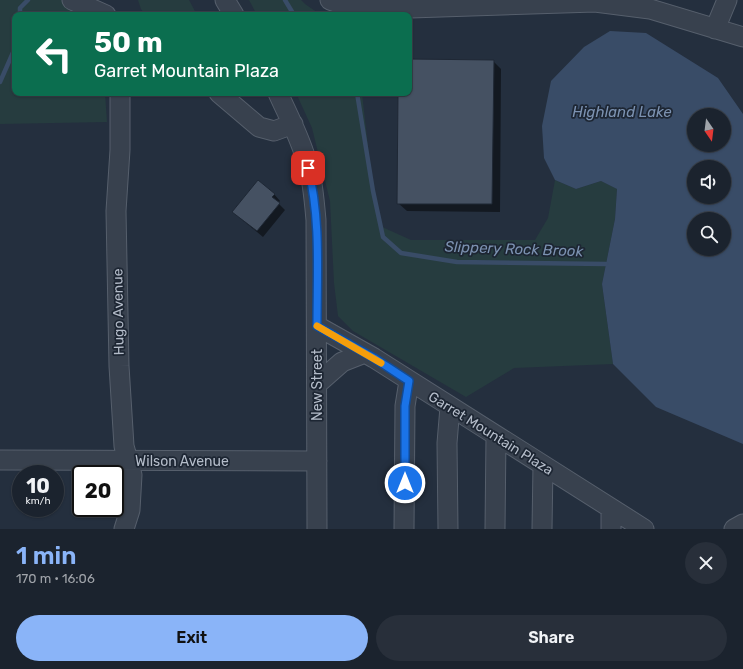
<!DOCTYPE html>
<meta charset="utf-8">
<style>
body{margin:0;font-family:Rubik,sans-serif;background:#282f3a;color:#f1f3f6;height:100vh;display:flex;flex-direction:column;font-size:15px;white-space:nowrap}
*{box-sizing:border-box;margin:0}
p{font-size:13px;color:#a0a4aa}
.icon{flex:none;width:22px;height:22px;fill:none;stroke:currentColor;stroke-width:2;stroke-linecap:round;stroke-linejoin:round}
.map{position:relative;height:529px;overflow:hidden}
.details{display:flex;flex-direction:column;background:#1b232e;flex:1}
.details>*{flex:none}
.banner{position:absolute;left:12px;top:12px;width:400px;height:84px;border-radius:8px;box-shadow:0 1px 3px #0004,0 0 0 1px #39404a;background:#0b6e4f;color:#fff;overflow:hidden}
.needle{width:26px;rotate:166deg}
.controls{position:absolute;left:687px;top:108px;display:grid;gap:8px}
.controls a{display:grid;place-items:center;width:44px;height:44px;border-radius:50%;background:#1b232e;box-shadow:0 1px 3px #0004,0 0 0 1px #39404a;font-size:20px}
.speed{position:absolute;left:12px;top:465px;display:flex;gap:8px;font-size:20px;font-weight:700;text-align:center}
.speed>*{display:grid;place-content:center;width:52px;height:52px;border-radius:50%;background:#1b232e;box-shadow:0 1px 3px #0004,0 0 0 1px #39404a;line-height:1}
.speed small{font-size:10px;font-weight:400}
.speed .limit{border:2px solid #111;border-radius:6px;background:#fff;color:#111}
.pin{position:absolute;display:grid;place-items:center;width:34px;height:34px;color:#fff;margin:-17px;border-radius:8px;box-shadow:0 2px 6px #0006}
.me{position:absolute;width:44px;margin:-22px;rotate:0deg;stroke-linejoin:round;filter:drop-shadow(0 0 3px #0008)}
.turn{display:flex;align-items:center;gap:14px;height:84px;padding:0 16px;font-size:18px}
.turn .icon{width:52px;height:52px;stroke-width:2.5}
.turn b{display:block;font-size:28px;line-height:34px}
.round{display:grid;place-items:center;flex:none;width:42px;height:42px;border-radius:21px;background:#282f3a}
.head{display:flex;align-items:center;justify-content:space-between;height:68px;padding:0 16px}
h1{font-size:24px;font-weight:600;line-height:30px;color:#8ab4f8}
.cta{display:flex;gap:8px;margin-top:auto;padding:8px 16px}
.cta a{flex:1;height:46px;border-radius:24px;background:#8ab4f8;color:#111;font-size:16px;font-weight:600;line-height:46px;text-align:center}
.cta a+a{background:#282f3a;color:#f1f3f6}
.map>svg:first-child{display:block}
</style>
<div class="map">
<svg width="743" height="529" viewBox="0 0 743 529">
<rect width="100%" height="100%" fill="#242f3e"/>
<path fill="#263c3f" d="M0,0h88v15h-73v78h90l2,29 -107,2z
M138,0h51l8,15h-52l-4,-6z
M249,0h52l4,4 16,11h-64z
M296,93h66l11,98 7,35 31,14h124l13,-22 7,-38 21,9 25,-8 16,8 -2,30 -13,65 11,80 -99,4 -48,29 -113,-66 -15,-15 -4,-33 -4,-82 -18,-73z"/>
<path fill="#394c67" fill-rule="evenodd" d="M610,31l36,2 72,45 25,36v330l-87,-37 -43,-43 -11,-80 13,-65 2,-30 -16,-8 -25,8 -21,-9 -11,-22 -2,-32 9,-45 33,-34zM694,115h30v30h-30zM694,167h30v30h-30zM694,219h30v30h-30z"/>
<path fill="#0007" d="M409,60l84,1 8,8 -1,143 -93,-1 -9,-8 1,-110h10z
M274,194l6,7 -2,2 7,7 -22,27 -23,-19z"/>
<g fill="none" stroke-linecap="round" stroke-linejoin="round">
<path stroke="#394c67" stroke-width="4.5" d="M285,0l9,15
M20,15v-7l8,-8
M0,82l15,-34
M357,93l16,98 10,46 18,16 56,9 149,2"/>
</g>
<path fill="#455162" stroke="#1f2835" d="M409,59l85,1 -2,144h-95l1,-111h11z
M258,180l17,14 -3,3 8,6 -23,28 -25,-19z"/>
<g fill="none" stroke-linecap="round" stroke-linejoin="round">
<defs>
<path id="minor" d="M72,0l34,15
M225,0l9,15
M330,0l23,8 27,1 215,-7 55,7 93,28
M715,29l12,-29
M120,93v57l-4,61 3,155 5,80 8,29 -2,35 -6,19
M219,93l40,34 15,4 19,-7
M278,93c9,20 19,39 26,60 8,21 10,44 12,67l1,309
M317,326l57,32 270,171
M317,384l25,-22 23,-9
M0,460l317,1
M404,529l1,-123 4,-25
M448,529l-1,-86 3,-36
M495,529l1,-93
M542,529l1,-64
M611,529v-21
M734,529l9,-5"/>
</defs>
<use href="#minor" stroke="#565f6c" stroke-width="21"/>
<use href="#minor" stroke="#38414e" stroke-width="19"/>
</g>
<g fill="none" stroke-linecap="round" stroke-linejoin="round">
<defs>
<path id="route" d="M308,168c13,51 9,106 9,158l57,32 35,23 -4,25v77"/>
</defs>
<use href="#route" stroke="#114b97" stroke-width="10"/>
<use href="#route" stroke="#1a73e8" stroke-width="7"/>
<path stroke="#f59e0b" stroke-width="7" d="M317,326l64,37"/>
</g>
<g text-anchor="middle" stroke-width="3.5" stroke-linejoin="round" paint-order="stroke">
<g font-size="14" fill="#b4bcc9" stroke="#1d2633">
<text transform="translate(118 312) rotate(-91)" y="5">Hugo Avenue</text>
<text transform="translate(317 385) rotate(-90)" y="5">New Street</text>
<text transform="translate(491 433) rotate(32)" y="5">Garret Mountain Plaza</text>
<text x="182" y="466">Wilson Avenue</text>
</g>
<g font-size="15" font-style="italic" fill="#7c92b1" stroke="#1d2633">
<text x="622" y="117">Highland Lake</text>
<text transform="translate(514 249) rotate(2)" y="5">Slippery Rock Brook</text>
</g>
</g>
</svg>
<div class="controls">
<a><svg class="needle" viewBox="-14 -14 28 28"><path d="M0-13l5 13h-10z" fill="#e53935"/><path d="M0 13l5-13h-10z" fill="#a0a4aa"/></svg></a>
<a><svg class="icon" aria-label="sound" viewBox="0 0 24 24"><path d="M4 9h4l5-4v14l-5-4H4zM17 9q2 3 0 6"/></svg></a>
<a><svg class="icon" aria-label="search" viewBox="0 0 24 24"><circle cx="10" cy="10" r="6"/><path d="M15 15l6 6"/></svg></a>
</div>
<div class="speed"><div>10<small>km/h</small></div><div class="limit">20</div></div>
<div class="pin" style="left:308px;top:168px;background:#d93025"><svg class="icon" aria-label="arrive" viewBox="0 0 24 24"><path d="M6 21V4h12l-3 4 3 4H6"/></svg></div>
<svg class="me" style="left:405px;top:483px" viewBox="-20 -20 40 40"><circle r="17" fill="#1a73e8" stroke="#fff" stroke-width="3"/><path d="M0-11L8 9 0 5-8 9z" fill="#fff"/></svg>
<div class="banner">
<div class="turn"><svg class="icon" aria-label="left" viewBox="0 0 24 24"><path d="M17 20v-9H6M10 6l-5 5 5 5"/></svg><div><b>50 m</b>Garret Mountain Plaza</div></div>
</div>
</div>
<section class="details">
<div class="head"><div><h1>1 min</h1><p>170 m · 16:06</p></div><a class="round"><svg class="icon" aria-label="close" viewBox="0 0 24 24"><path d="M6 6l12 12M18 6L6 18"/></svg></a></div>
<div class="cta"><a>Exit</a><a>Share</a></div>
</section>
